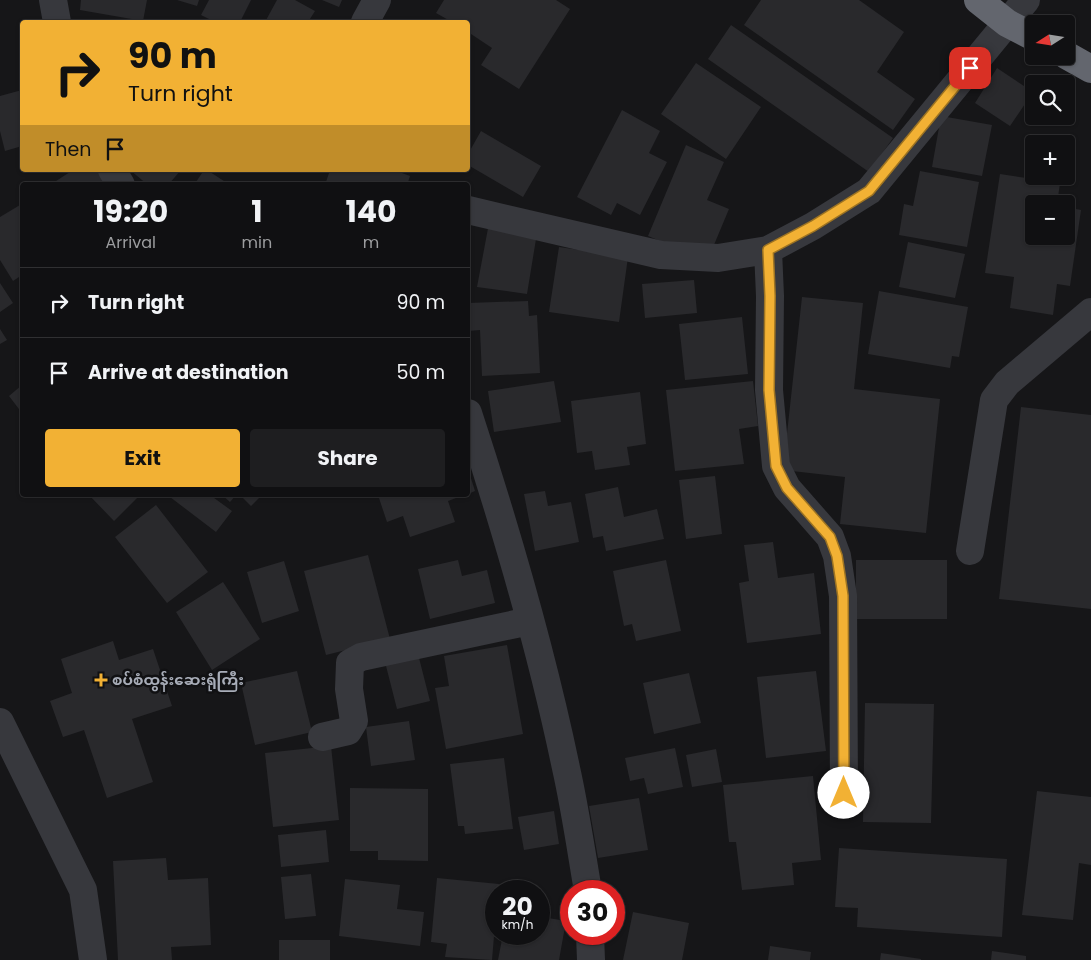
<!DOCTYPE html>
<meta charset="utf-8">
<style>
body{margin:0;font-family:Poppins,"Noto Sans Myanmar",sans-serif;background:#1e1e20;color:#f1f3f6;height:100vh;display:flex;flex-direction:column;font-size:19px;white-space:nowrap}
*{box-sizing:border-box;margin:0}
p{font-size:16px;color:#9c9d9f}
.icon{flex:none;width:28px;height:28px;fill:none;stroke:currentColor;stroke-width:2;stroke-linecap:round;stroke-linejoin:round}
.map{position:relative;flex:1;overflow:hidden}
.details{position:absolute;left:20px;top:182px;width:450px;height:315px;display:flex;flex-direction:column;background:#101012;border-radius:5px;box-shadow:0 1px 4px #0004,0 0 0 1px #303032}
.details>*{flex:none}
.banner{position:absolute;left:20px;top:20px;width:450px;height:152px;border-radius:5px;box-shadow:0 1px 4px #0004,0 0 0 1px #303032;background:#f2b134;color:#111;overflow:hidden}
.needle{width:32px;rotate:258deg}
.buttons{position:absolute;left:1025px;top:15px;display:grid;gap:10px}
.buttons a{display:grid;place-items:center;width:50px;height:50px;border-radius:5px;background:#101012;box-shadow:0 1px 4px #0004,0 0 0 1px #303032;font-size:25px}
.speed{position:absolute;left:485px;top:880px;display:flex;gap:10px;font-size:25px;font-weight:700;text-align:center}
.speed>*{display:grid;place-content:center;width:65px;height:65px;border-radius:50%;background:#101012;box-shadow:0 1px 4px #0004,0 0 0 1px #303032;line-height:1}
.speed small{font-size:12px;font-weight:400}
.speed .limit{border:8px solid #d22;background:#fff;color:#111}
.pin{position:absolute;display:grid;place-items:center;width:42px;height:42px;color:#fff;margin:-21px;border-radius:10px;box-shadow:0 2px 8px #0006}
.me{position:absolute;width:55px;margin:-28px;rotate:0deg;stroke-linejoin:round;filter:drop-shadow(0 0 4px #0008)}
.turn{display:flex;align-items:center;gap:18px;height:105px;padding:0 25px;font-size:22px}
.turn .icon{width:65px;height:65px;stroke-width:2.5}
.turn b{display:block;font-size:35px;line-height:42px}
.then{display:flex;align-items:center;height:48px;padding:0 25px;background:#0003;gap:10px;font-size:19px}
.eta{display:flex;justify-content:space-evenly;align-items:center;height:85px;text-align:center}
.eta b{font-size:30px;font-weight:700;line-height:35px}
.action{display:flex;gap:10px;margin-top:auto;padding:10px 25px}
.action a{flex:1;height:58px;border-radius:5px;background:#f2b134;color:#111;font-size:20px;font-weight:700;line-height:58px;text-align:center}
.action a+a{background:#1e1e20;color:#f1f3f6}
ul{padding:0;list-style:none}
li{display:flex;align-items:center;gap:15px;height:70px;padding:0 25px;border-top:1px solid #303032}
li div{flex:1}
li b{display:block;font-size:19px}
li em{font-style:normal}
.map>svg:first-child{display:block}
</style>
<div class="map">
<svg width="1091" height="960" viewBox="0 0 1091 960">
<rect width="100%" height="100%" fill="#161618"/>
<path fill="#29292c" d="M81,0h66l-4,21 -63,-11z
M177,0h22l-2,6z
M209,0h42l-11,22h-25l-14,-7z
M277,0h18l20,11 -7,11h-43z
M322,0h20l-3,7z
M444,0h112l14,9 -51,80 -38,-24 11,-17 -24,-16v-10h-16l-16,-9z
M761,0h98l45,32 -27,40 38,27 -22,31 -149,-105z
M731,25l162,113 -24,34 -161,-113z
M696,63l65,44 -35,52 -65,-45z
M997,68l36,24 -23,34 -35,-23z
M22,90v56l-17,5 -5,-20v-35z
M622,110l38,21 -11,22 18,9 -27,53 -23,-12 -6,12 -34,-18z
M941,116l51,9 -10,51 -50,-9z
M481,131l60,35 -18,31 -55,-32v-11z
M686,145l38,17 -17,38 22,9 -18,43h-24l-39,-16z
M73,170h27l10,15h-60z
M130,170h51l-13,15h-20z
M204,170h3l23,15h-36z
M330,170h64l16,6 -3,9h-82z
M920,171l59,11 -12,65 -68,-12 5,-31 9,2z
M1000,174l60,9 -3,21h-23v32h32v-29l15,3 -11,76 -13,-2 -4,31 -43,-7 4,-31 -29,-4z
M20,205l2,4v66l-9,6 -13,-21v-43z
M489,223l48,10 -10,61 -50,-7z
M908,242l57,12 -10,44 -56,-11z
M559,247l69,10 -9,65 -70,-10z
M694,280l3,33 -52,5 -3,-34z
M0,283l13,20 -13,9z
M879,291l89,16 -9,50 -7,-1 -2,12 -82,-14z
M802,297l61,6 -9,86 86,10 -14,134 -86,-9 5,-47 -62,-7z
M528,301l1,15 8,-1 3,58 -58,3 -2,-46 -12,1v-28z
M742,317l6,57 -63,6 -6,-56z
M0,329l7,11 -7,4z
M554,381l7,41 -67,10 -6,-41z
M753,381l5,45 -19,3 5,35 -69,7 -9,-81z
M22,385v28l-13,-17z
M640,392l6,52 -19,3 3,18 -35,5 -3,-19 -15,2 -6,-52z
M1021,407l70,8v194l-92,-10z
M468,469l7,22 -7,3z
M715,476l7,58 -36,5 -7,-59z
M618,487l6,30 33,-8 7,30 -58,12 -3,-15 -10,2 -8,-44z
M545,491l3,15 23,-4 8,40 -44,9 -11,-57z
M89,495h51l-26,26z
M172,495h38l22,16 -16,21 -46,-35z
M222,495h14l-6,7z
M240,495h22l-11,11z
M378,495h86l-16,6 7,21 -45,15 -7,-21 -16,6z
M156,505l52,67 -41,31 -52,-66z
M773,542l5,36 36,-5 7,61 -74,9 -8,-60 10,-2 -5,-36z
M368,555l22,84 -64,16 -22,-84z
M458,560l4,16 25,-6 8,33 -65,16 -12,-50z
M666,560l15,71 -45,10 -4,-17 -8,2 -11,-55z
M856,560h91v59h-91z
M284,561l15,50 -37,12 -15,-51z
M223,582l37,57 -48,31 -36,-58z
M113,641l6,19 34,-11 19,57 -40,13 21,63 -46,16 -23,-68 -21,7 -13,-36 22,-8 -11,-34z
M507,645l16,89 -77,15 -11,-61 14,-2 -5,-30z
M418,654l12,47 -33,8 -12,-47z
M297,671l15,61 -57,13 -14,-62z
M816,671l10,80 -60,7 -9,-81z
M689,673l12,50 -47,11 -11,-51z
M865,703l69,1 -3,119 -68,-1z
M409,721l6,39 -44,6 -5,-39z
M331,746l8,74 -66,7 -8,-74z
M675,748l8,39 -35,7 -4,-16 -14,3 -5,-23z
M716,749l6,33 -30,5 -6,-32z
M504,758l9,71 -48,5 -1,-8h-6l-8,-62z
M813,776l8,84 -29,3 2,22 -52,5 -6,-48h-7l-6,-57z
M350,788l78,1v72l-50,-1v-9h-28z
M1037,791l54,6v68l-12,-2 -6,57 -51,-5z
M639,798l9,52 -50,8 -9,-52z
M554,811l5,33 -35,6 -6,-33z
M326,830l3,32 -48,5 -3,-32z
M839,848l168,11 -5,78 -145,-10 1,-19 -23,-1z
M166,858l2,22 40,-2 3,67 -40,2 1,13h-54l-5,-99z
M311,874l5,42 -31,3 -4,-42z
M437,878l62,6 -1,7h-2v21l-4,48 -47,-3 2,-13 -16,-2z
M345,879l55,6 -3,24 27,3 -4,34 -81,-10z
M633,912l56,11 -7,37h-59z
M542,917l24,4 -7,39h-61l5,-26h22l13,2z
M279,940h51v20h-51z
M770,946l41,6 -1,8h-42z
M992,951l34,5v4h-35z
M881,953l40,6v1h-41z"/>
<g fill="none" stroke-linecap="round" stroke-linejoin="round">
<path stroke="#37383d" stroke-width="28" d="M53,0l4,22
M365,22l12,-22
M112,170l9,15
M468,210l193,45 57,3 50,-8
M468,413c38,116 73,235 98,355 9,40 15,82 22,123
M970,551l24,-151 13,-17 84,-71
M0,722l83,168 10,70
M322,737l26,-6 6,-10 -5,-32 1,-26 11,-6 169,-36
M844,793l-1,-197 -6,-40 -7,-19 -43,-49 -11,-22 -7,-76 1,-94 -2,-46 45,-24 56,-35 157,-191
M590,934l1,26"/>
<path stroke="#63666e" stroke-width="28" d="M978,0l29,23 27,14
M1066,55l25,14"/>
</g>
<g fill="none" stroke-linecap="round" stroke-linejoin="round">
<defs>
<path id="route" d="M844,793l-1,-197 -6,-40 -7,-19 -43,-49 -11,-22 -7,-76 1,-94 -2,-46 45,-24 56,-35 101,-123"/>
</defs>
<use href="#route" stroke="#9d7322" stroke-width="12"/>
<use href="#route" stroke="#f2b134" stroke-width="9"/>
</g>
<path fill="#f2b134" stroke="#111113" stroke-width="2" d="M98.5 672.5h5v5h5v5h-5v5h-5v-5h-5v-5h5z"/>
<g text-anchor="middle" stroke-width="5" stroke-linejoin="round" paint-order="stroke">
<g font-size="15" font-weight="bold" fill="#a8adb8" stroke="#111113" text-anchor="start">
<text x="112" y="685">စပ်စံထွန်းဆေးရုံကြီး</text>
</g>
</g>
</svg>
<div class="buttons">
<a><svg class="needle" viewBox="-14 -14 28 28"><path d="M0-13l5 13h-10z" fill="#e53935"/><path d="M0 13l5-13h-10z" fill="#9c9d9f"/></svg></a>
<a><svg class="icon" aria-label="search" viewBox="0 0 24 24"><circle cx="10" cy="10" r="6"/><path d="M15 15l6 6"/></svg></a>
<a>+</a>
<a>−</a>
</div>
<div class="speed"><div>20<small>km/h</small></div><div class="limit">30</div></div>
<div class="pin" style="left:970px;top:68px;background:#d93025"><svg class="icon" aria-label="arrive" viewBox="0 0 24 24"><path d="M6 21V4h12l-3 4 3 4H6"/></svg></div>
<svg class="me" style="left:844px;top:793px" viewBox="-20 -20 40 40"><circle r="19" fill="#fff"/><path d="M0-13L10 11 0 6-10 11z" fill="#f2b134"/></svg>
<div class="banner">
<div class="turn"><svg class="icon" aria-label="right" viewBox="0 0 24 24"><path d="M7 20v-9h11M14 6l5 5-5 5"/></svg><div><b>90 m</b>Turn right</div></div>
<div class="then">Then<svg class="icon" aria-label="arrive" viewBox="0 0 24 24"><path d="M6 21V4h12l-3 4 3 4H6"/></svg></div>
</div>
<section class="details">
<div class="eta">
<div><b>19:20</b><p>Arrival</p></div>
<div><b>1</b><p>min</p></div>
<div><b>140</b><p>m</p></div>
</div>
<ul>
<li><svg class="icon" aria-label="right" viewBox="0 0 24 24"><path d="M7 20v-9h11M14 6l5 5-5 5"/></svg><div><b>Turn right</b></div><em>90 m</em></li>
<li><svg class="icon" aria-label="arrive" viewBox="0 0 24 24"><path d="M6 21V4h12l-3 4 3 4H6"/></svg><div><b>Arrive at destination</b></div><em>50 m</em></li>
</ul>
<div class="action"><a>Exit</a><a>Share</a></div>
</section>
</div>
